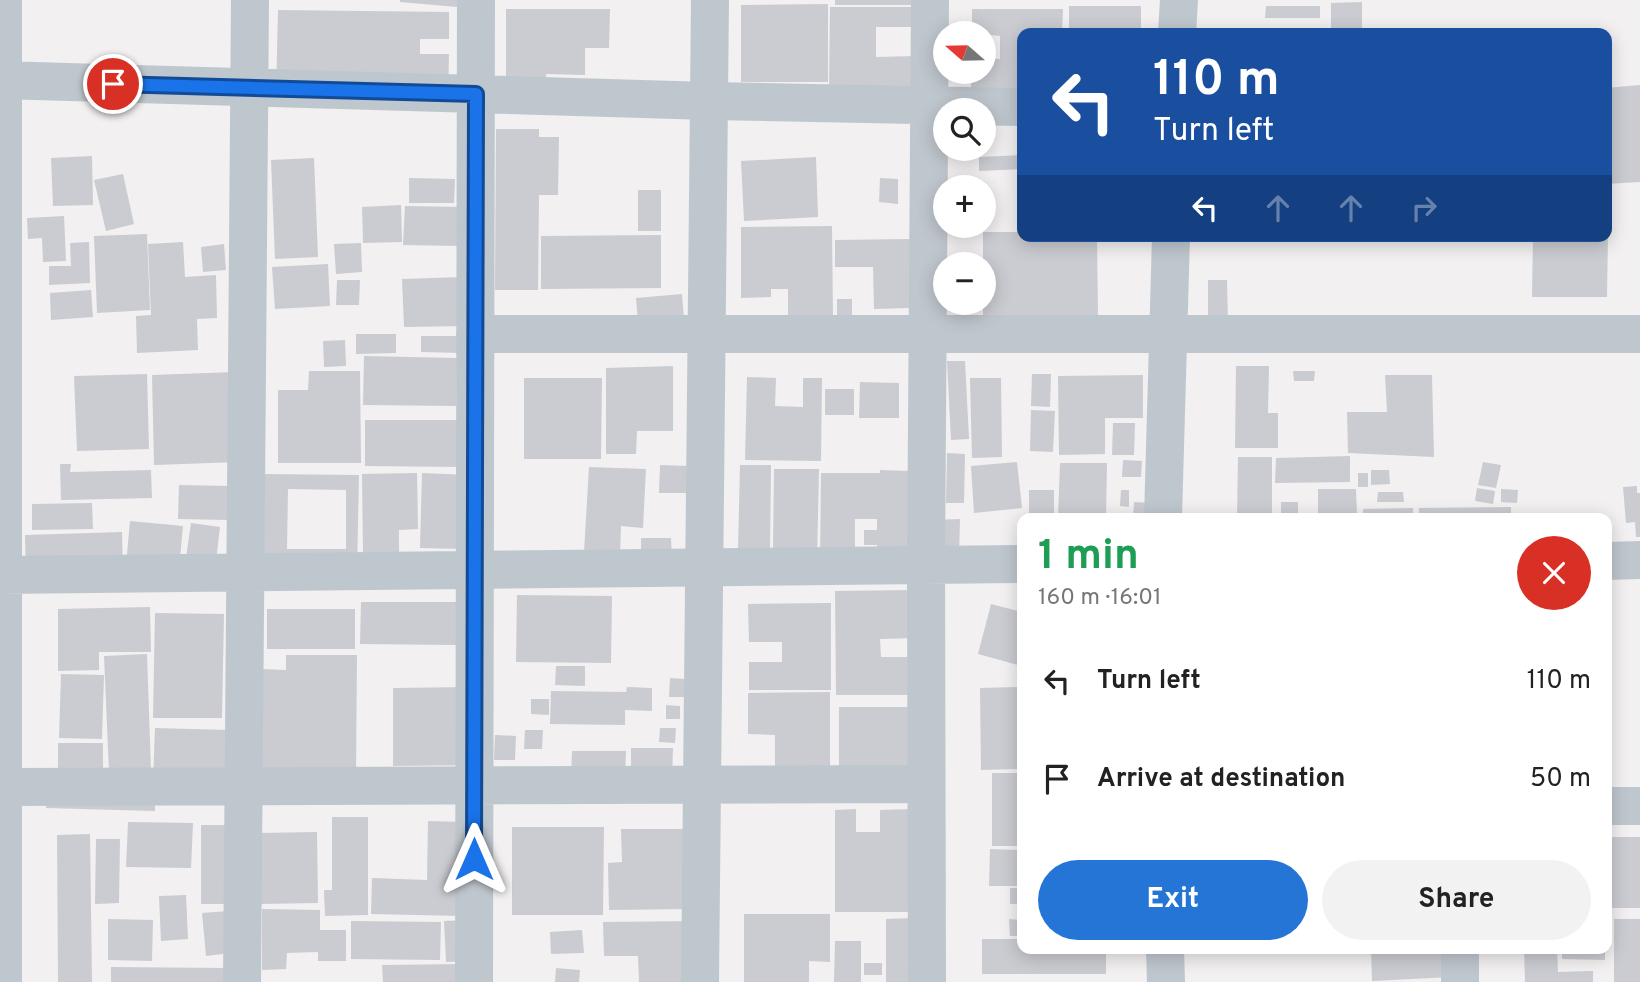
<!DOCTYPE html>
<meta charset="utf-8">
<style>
body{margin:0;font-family:Overpass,sans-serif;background:#f2f2f2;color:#222;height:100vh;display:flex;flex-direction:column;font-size:26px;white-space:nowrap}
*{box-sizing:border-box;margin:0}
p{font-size:23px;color:#767676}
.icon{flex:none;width:38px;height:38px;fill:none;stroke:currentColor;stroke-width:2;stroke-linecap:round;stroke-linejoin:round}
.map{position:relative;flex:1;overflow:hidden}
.panel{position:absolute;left:1017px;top:513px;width:595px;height:441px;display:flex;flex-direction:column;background:#fff;border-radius:14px;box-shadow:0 4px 18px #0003}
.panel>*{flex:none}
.top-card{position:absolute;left:1017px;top:28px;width:595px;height:214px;border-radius:14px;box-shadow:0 4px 18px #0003;background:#1a4fa0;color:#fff;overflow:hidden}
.needle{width:46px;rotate:290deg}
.buttons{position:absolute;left:933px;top:21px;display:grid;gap:14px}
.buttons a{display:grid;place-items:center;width:63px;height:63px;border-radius:50%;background:#fff;box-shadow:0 4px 18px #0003;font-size:35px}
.pin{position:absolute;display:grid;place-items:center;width:60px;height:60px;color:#fff;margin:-30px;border:4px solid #fff;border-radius:50%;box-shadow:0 2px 7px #0007}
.me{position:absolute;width:77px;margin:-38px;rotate:0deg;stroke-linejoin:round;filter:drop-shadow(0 0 5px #0008)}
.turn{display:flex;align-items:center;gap:24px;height:147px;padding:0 21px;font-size:32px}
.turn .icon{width:91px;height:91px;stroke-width:2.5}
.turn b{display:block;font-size:49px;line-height:60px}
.lanes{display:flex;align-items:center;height:66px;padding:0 21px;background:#0003;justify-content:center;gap:35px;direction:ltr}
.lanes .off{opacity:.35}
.round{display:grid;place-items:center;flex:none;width:74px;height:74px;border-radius:37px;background:#f2f2f2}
.overview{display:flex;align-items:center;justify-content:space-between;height:119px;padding:0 21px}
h1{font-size:42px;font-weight:700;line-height:52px;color:#1e9e55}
.button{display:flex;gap:14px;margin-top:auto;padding:14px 21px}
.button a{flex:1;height:80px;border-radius:42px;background:#2575d6;color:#fff;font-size:28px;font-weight:700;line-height:80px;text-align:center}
.button a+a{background:#f2f2f2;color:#222}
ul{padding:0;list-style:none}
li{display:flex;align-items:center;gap:21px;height:98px;padding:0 21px}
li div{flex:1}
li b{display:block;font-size:26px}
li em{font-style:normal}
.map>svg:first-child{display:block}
</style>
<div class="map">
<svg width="1640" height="982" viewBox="0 0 1640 982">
<rect width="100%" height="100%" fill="#f2f0f0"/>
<path fill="#caccd2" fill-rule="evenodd" d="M400,0h58l-1,7 -57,-5z
M835,0h78v5h-78z
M1362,2v31h-31v-30z
M828,4v78h-87v-77z
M1069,6h72v27h-72z
M1266,6h54v12h-55z
M830,7h87v20h-41v30l40,-1v33h-87z
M506,9h104l-1,39h-24v27l-39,-1 1,14h-41z
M972,9h91l-1,24h-40v60h-51v-21h13v-14l16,1v-23l-28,-3z
M278,10l171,2v27h-29v15h29l-1,42 -172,-2z
M1640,85v97l-34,2v-96z
M496,129h43v8h20l-1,58h-19l-1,95h-43z
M1022,155v14l-43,2v-14z
M92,156l1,49 -40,1 -2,-48z
M816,157l2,60 -74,4 -3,-60z
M314,158l4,99 -43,2 -4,-99z
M123,174l11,50 -28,7 -12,-51z
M409,178l46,1 -1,24h-45z
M880,178l18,1v25l-19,-2z
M638,190h23v41h-23z
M401,205l1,37 -39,1 -1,-36z
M405,206l58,1 -2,39 -58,-1z
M64,216l2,45 -23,1 -1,-24 -14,1 -1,-21z
M832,226l1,94h-45v-31h-17v8l-30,1v-71z
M983,232h39v4h75l1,81 -115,1z
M147,234l3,76 -53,3 -3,-77z
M661,235v53l-120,1v-53z
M1533,236h75l-1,61h-75z
M910,239v69l-36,1 -1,-42h-38v-27z
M89,242l1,41 -41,2v-19h22l-1,-23z
M183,242l2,35 31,-2 1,43 -20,1 1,31 -61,3 -1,-37 15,-1 -3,-71z
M361,243l1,29 -26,2 -2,-30z
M224,244l2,26 -23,2 -2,-25z
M328,264l2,42 -55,3 -3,-42z
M463,277l1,49 -60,1 -2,-48z
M337,280h23l-1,25h-23z
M1208,280h19l1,42h-20z
M91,290l2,27 -42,3 -1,-27z
M682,294l2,25 -46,4 -2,-25z
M837,299h15v20h-15z
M356,334h40v19l-40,1z
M421,336h39v17l-39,-1z
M345,340l1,26 -22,1 -1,-26z
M364,356l93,2 -1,48 -93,-1z
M947,361h18l4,78 -18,1z
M673,366v65h-36l-1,23h-30v-86z
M1236,366h33l-1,47h10v35h-43z
M309,371h51l1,92h-83v-73h30z
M1293,371h22l-1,10h-20z
M236,372l3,90 -85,3 -2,-90z
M147,374l2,75 -72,2 -3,-75z
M1032,374h19l-1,33 -19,-1z
M1143,375v43h-38v36l-46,1 -1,-79z
M1385,375h47l2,82 -86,-4 -1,-41h40z
M747,377l29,1 -1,28 28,1v-29h19l-1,83 -76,-1z
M524,378h78l-1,81h-77z
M970,378h31l1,79 -30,1z
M860,382l39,1v35h-40z
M825,389h29v26h-29z
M1031,410l24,1 -2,41 -23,-1z
M365,420h96l-1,47 -95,-1z
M1113,423h22l-1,32h-22z
M947,453l18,1 -1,49h-18z
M1350,456v26l-75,1 1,-25z
M1238,457h34v61h-35z
M1123,460l19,1 -1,16h-19z
M1017,462l5,46 -48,5 -3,-47z
M1483,462l18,3 -5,23 -18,-3z
M1060,463h47l-1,55h-48z
M60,464h11l-1,8 81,-2 1,28 -91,2z
M660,465l29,1v27h-30z
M740,465h31l-1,86 -32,-1z
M589,467l57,2 -3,59 -22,-2 -1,28 -36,-2z
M774,469h45l-2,93 -44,-11z
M880,470l32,1 3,78 -39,22 1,-26h-13v-15h13v-11h-22v47h-35l1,-93h59z
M1371,470h18l1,14 -19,1z
M417,473l1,56 -19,1v23l-36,1 -1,-80z
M422,473l46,2 -2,74 -46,-1z
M1358,473h10v14h-10z
M263,474l96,1 -2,97h-96zM288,489l58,1v59h-59z
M179,485l51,1 -1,34 -51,-1z
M1637,486v7h3v44h-4l-1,-15 -9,1 -3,-36z
M1477,488l18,3 -2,13 -18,-3z
M1318,489h38l1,27h-39z
M1501,489l17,1 -1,13 -16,-1z
M1029,490h25v23l-25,1z
M1121,490h8v17l-9,-1z
M1378,492h25l1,10h-27z
M1134,502l17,1 -1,15h-17z
M1281,502h17v16h-17z
M92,503l1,26 -61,1v-26z
M1511,507v11h-92v-10z
M1413,508v10h-50v-9z
M1604,514l1,4h-45v-2z
M960,519l-1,37h-27v-36z
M130,521l53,5 -5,54 -53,-4z
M191,523l29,4 -4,34 -30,-3z
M122,532l1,43 -97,2 -1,-42z
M641,538h30l1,22h-31z
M916,590v48l-36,1 1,18h35v38h-80l-1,-104z
M517,595l95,1 -1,67 -95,-1z
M361,602h96l-1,43 -96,-1z
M831,603v87h-82v-28h33v-20h-33l-1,-38z
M991,604l31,8v54l-44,-12z
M150,607l1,45h-52v18l-41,1v-62z
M267,609h88v40h-88z
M155,613l69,1 -2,104h-69z
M147,654l4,116 -42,2 -5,-116z
M286,655h71l-1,120 -94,-1v-105l24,1z
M556,666h29v20l-30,-1z
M61,674l43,1 -2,64 -43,-1z
M670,678l15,1 -1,18h-15z
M473,687l1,78 -81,1v-78z
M627,687l25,1v23l-27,-1v15l-75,-1 1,-33 75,1z
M1022,687v82l-41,1 -1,-82z
M830,692v86h-55v-43l-27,-1v-41z
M531,699h18v16l-18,-1z
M666,705l14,1v13h-14z
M839,707h70v72l-70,1z
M155,728l74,2 -2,47 -72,22v12l-109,-3 1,-30 106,4z
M660,728h16l-1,15 -16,-1z
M525,730h18l-1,19h-18z
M495,735l21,1 -1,24h-21z
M58,743h45v29h-45z
M631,748h42l-1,33h-41z
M572,751h54l-1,28 -54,-1z
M992,773h30v73h-30z
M856,809v23h24v-22l34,-1v103h-79v-102z
M332,817h36v98l-43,1 -1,-26h8z
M428,821l37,1 -3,94 -91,-2 1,-36 55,2z
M128,822l65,1 -2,45 -65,-1z
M201,825h31l1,79h-32z
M512,827h92l-1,88h-91z
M621,829h67l1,80 -80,1 -1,-47 14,-1z
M317,832l1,71 -58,1 -1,-71z
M90,834l2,148h-34l-1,-147z
M1606,837h34v71h-34z
M96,839h24l-1,64 -24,1z
M990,849l32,1v36h-33z
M1010,888h12v16h-12z
M186,895l2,44 -27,2 -2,-45z
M262,909l58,1v20h26v31h-28v-9l-31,1 -1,16 -24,1z
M228,911l3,42 -25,3 -4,-43z
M744,914h86v48l-21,-1v21h-65z
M913,918v64h-27v-63z
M108,919l45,1 -1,41 -44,-1z
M1009,919l13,1v16h-12z
M1614,919h26v63h-26z
M471,920l1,41 -26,1 -2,-41z
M351,921l90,1 -1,38 -89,-1z
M696,921l1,61h-58l-1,-26h-34l-1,-34z
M582,930l2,23 -33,1 -1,-22z
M982,939h40v9h84v26h-124z
M835,941h26v41h-27z
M1371,948h79l1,29 -79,4z
M1524,948h33l1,24 35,-1v11h-68z
M1562,948h43v12l-43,-1z
M864,963h18v12h-18z
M468,964v18h-85l-1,-17z
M111,967l116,1v14h-116z
M556,968l24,2 -1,12h-24z"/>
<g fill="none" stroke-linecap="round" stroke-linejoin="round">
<path stroke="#bfc7ce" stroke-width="38" d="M1177,33l2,-33
M0,80l709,21 313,6
M475,334h1165
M1163,518l8,-282
M1606,561l34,-1
M0,575l1022,-11
M3,787l923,-3
M1606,806h34
M1165,948l1,34
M1460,948v34
M3,982v-982
M242,982l8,-982
M474,982l2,-982
M927,982l-1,-418 4,-564"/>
<path stroke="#bfc7ce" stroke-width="38" d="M700,982l10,-982"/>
</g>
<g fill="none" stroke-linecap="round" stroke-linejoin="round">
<defs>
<path id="route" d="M113,84l363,10 -2,765"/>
</defs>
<use href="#route" stroke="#114b97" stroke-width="18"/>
<use href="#route" stroke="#1a73e8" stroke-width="12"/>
</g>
</svg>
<div class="buttons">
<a><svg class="needle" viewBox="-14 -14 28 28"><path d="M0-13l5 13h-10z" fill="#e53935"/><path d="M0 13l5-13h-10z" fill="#767676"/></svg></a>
<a><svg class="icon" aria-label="search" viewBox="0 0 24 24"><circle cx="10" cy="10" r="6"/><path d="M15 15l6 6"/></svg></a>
<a>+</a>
<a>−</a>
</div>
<div class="pin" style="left:113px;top:84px;background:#d93025"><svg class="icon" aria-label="arrive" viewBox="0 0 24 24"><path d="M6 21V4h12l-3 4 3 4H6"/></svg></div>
<svg class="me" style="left:474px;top:859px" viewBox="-20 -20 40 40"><path d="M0-17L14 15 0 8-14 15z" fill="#1a73e8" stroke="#fff" stroke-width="4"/></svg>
<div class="top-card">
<div class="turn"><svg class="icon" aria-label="left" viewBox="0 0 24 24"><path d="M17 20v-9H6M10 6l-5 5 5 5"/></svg><div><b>110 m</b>Turn left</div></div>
<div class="lanes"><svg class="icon" aria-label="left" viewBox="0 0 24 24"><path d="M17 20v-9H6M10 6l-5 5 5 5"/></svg><svg class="icon off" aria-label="ahead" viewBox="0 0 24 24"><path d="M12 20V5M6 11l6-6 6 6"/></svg><svg class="icon off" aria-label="ahead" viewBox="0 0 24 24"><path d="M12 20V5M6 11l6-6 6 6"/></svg><svg class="icon off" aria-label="right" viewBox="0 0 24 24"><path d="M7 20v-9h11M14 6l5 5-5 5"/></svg></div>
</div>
<section class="panel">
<div class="overview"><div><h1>1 min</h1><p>160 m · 16:01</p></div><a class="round" style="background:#d93025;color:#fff"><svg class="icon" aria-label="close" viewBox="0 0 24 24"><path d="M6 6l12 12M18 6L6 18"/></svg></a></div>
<ul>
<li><svg class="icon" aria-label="left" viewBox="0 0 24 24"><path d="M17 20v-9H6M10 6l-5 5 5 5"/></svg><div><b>Turn left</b></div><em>110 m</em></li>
<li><svg class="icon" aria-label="arrive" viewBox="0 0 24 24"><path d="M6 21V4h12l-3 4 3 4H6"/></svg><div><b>Arrive at destination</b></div><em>50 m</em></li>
</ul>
<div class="button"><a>Exit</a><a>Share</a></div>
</section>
</div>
